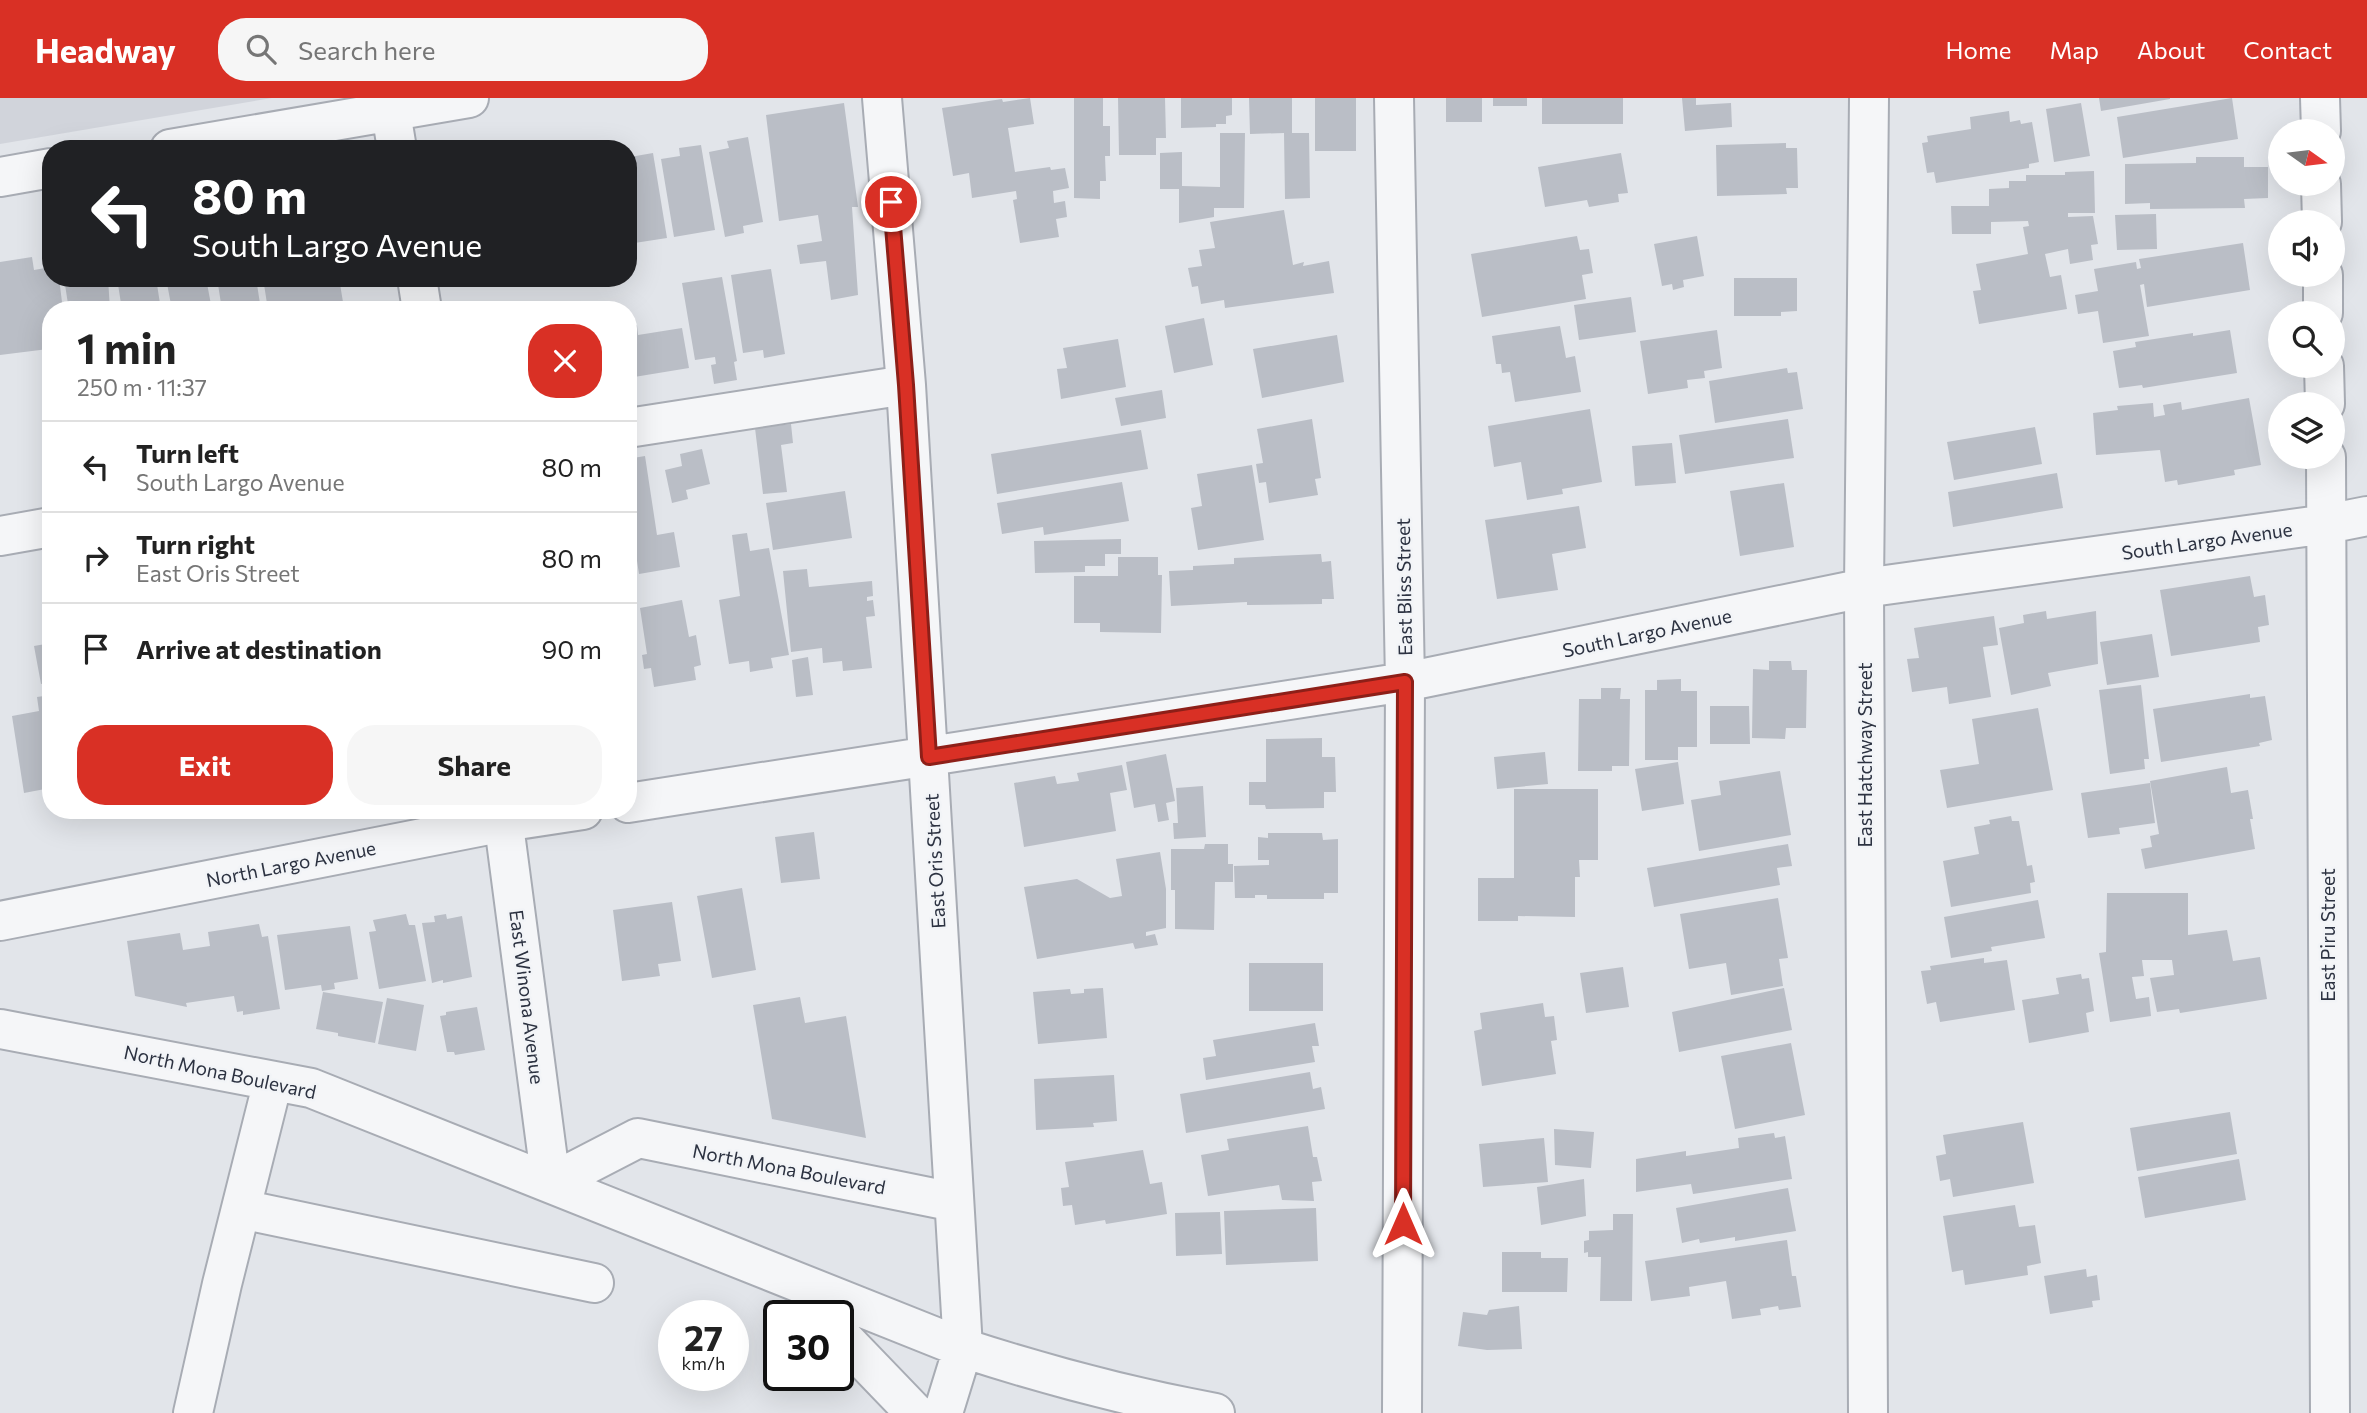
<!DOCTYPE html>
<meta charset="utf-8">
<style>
body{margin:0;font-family:Commissioner,sans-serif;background:#f6f6f6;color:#222;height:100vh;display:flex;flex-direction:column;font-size:26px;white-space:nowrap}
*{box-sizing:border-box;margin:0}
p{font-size:23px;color:#767676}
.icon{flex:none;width:38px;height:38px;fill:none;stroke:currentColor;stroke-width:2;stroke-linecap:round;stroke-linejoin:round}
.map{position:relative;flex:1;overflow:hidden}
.side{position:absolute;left:42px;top:203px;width:595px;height:518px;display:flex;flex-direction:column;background:#fff;border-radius:28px;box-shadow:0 7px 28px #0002}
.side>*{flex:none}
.top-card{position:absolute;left:42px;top:42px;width:595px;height:147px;border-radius:28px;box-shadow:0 7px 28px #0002;background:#202124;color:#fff;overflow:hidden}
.needle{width:46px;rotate:104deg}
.tools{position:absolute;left:2268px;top:21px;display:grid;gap:14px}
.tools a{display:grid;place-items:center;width:77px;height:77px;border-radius:50%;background:#fff;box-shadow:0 7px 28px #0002;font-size:35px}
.speed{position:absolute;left:658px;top:1202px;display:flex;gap:14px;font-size:35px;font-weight:700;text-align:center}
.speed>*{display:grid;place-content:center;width:91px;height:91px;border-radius:50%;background:#fff;box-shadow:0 7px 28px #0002;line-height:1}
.speed small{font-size:18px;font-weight:400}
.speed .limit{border:4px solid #111;border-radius:10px;background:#fff;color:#111}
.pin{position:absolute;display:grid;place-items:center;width:60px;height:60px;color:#fff;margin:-30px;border:4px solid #fff;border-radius:50%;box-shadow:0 2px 7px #0007}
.me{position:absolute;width:77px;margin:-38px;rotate:0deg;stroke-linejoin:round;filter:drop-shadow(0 0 5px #0008)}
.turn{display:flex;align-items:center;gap:24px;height:147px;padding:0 35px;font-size:32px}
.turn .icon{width:91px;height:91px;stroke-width:2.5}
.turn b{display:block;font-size:49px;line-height:60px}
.round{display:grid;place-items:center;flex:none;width:74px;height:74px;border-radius:28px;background:#f6f6f6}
.head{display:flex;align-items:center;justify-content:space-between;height:119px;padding:0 35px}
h1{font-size:42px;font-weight:700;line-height:52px}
.button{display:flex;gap:14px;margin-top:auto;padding:14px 35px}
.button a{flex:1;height:80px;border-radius:28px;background:#d93025;color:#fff;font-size:28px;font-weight:700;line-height:80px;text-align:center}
.button a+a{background:#f6f6f6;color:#222}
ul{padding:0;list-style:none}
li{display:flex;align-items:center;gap:21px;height:91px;padding:0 35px;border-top:2px solid #e0e0e0}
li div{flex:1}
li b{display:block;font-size:26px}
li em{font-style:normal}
header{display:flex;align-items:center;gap:42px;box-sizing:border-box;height:98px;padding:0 35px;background:#d93025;color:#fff}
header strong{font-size:33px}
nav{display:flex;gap:38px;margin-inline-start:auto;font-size:24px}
.search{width:490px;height:63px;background:#f6f6f6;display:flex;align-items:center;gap:18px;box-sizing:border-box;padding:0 24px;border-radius:28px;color:#767676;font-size:26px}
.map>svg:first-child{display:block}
</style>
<header>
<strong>Headway</strong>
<div class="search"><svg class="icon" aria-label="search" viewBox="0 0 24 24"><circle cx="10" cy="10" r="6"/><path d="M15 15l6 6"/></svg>Search here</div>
<nav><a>Home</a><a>Map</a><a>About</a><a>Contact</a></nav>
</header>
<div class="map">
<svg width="2367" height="1315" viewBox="0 0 2367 1315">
<rect width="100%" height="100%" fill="#e2e5ea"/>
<path fill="#d1d4db" d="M0,0h272l-272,46z"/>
<path fill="#babec6" d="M1030,0l4,26 -26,4 7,44 35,-5 1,3 14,-2 4,20 -16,3 1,12 11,-2 2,16 -11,2 3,18 -39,6 -7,-43 4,-1 -1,-8 -44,7 -3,-25 -16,3 -11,-68 60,-9 1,3z
M1074,0h29v28h7v30h-5l1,25h-6v18l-26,-1z
M1118,0h47l1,40h-10v17h-37z
M1181,0h51v17l-6,1v8h-10v3l-35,1z
M1249,0h43v35h17l1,65 -25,1 -1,-66 -34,1z
M1315,0h41v53h-41z
M1446,0h36v24h-36z
M1493,0h34v8h-34z
M1542,0h81v26h-81z
M1682,0h14v7l35,-2 1,24 -47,4z
M2099,0h71v1l-69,12z
M2232,0l6,41 -115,19 -6,-41z
M844,5l14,104h-6l6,88 -27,5 -5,-39 -26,3 -3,-19 25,-4 -4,-26 -39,6 -13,-106z
M2081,5l9,53 -36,6 -8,-53z
M2009,13l1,11 10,-2 1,4 11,-2 7,40 -10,2v4l-93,15 -2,-11 -7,1 -5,-30 6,-1 -1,-6 44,-7 -1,-12z
M1220,35h25l-1,75h-30v9l-35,6v-34h-19v-36l22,-1v34l38,1z
M748,39l15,85 -20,4 1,7 -19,4 -16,-85 20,-4 -2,-7z
M1786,45v5h11l1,40h-12l1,6 -70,2 -1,-51z
M701,47l14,85 -41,7 -13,-78 19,-3 -1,-8z
M653,55l14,85 -39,6 2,-87z
M1621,55l7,40 -10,1 1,8 -30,5 -2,-7 -42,7 -7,-40z
M2196,59h48v10h24v31l-24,1 1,9 -95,1v-6l-25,1v-40l71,-1z
M2094,73l1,42h-27v4l25,-1 5,28 -7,1 2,15 -23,4 -2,-15 -23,5 5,23 11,-2 6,34 -88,15 -6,-33 8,-1 -5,-26 52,-10 -5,-27 6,-1 -1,-5 -37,1v12h-39l-1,-28h38v-17l20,-1v-7h17v-6h39v-3z
M1284,112l9,55 11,-3 -1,4 26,-5 5,32 -109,15 -1,-8 -23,4 -3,-18 -6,1 -4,-19 14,-2 -3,-16 16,-2 -5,-26z
M2156,116l1,35 -40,1 -2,-35z
M1577,138l3,14 9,-1 4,24 -11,2 4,24 -104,18 -11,-63z
M1697,138l7,40 -21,4 1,7 -11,3 -1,-6 -10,2 -8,-42z
M2243,145l7,47 -103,17 -3,-23 -4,1 9,51 -46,7 -5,-32 -20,3 -3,-19 23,-4 -4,-22 42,-7 1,7 4,-1 -2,-9z
M32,159l2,13 17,-3v11h8l4,32h-12v4l-2,1 2,29h-4l1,5 -48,6v-93z
M771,171l14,85 -21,4 -1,-8 -20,3 -12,-78z
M722,179l15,84 -3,1 3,18 -23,4 -3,-19 5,-1 -1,-7 -20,3 -13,-77z
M64,180h44l2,32h-27l-2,-9 -13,3z
M117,180h39l5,32h-39z
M166,180h40l6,32h-40z
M217,180h39l5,32h-39z
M263,180h76l4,24 -49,8h-26z
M1734,180h63v33l-16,1v4h-47z
M1631,199l5,35 -57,8 -5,-35z
M1204,220l9,47 -39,8 -9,-47z
M637,227l1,10 44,-7 7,40 -61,10v-52z
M1560,228l6,32 9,-2 6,36 -66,10 -5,-30 -8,1 -1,-9h-5l-4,-28z
M1717,232l5,38 -18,3 1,7 -18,2 1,8 -40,6 -8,-53z
M2230,232l7,43 -94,15 -1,-3 -23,3 -6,-37 23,-4 -1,-5 58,-9v3z
M1337,237l7,47 -82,16 -9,-49z
M1118,241l8,48 -65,12 -4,-30 10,-1 -4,-20z
M1787,270l1,5 9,-1 6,37 -88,14 -6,-42z
M1162,292l4,28 -45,8 -6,-28z
M2249,300l12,67 -27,5 1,5 -57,10 -1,-5 -12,2 -5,-32 -64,5 -3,-42 25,-3 -1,-4 36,-3 1,14 11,-2 -2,-10 18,-3 1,8z
M1590,311l12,73 -40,7 1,5 -36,6 -6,-38 -27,5 -6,-41z
M1312,321l9,59 -6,1 3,16 -49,8 -3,-21 -7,1 -3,-19 7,-1 -6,-34z
M1788,321l6,39 -109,16 -6,-39z
M791,326l2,19 -12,2 6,47 -24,2 -8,-66z
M2035,329l7,37 -88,16 -7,-38z
M1141,332l7,39 -151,25 -6,-40z
M630,340l3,20 12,-2 12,79 17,-3 6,35 -41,7 -5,-33 -5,1 -1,-4z
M1672,345l4,40 -41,3 -3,-40z
M702,351l8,35 -24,6 2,9 -16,4 -7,-33 17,-4 -2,-12z
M1252,367l12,75 -66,10 -7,-42 11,-2 -5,-32z
M2057,375l6,35 -110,19 -5,-35z
M1122,384l7,39 -85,14 -1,-8 -41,7 -5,-31z
M1784,385l10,64 -54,9 -10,-65z
M845,393l7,47 -79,12 -7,-47z
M1579,408l7,42 -34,6 6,36 -61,9 -12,-79z
M747,435l3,18 19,-3 20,107 -18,3 2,10 -23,4 -1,-11 -20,3 -10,-64 21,-4 -8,-61z
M1121,441v15h-16v12h-20v6l-50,1 -1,-32z
M1321,456l1,8 9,-1 3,38h-12v5l-75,1v-3l-76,4 -2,-35 24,-1v-4l41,-2v-6z
M1118,459h40v18h4l-1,58 -61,-1v-9h-26v-47h44z
M807,471l2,18 63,-6 1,15 -6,1v4l6,-1 2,16 -9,1 6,51 -29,3 -1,-10 -19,2 -1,-15 -31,4 -8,-81z
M2250,478l4,21 11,-2 4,30 -11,2 2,15 -89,14 -11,-66z
M682,502l7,37 7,-2 5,30 -7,2 2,13 -42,7 -3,-19 -7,1 -2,-14 5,-1 -7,-46z
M2046,513l1,8 49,-8 2,53 -50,9 3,13 -40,9 -12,-67 25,-5 -1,-8z
M1994,518l4,29 -15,2 8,50 -42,7 -2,-17 -35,5 -5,-33 12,-1 -5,-30z
M2152,536l7,43 -52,8 -7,-43z
M51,545v39l-10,2 -7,-38z
M808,559l5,38 -17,2 -4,-37z
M1769,563h22l1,9h15l-1,58h-20l-1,11 -33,-1 1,-69 16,1z
M1681,581v12h16v56h-19v13h-33v-70h12v-10z
M2141,587l8,74h-5l1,10 -35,5 -11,-84z
M1601,590h20l-1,11h10l-1,67h-17v5h-34l1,-72h22z
M2250,596v4l15,-2 7,44 -13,3 1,3 -99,16 -8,-53z
M51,597v107h-3l-3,-13 -21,4 -12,-77 27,-5 -2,-14z
M1710,608h39l1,38h-40z
M2038,610l15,82 -106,18 -7,-38 39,-6 -7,-45z
M1322,640v19h13l1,35h-12v16l-58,1 -1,-4h-16v-23h17v-43z
M1545,654l3,32 -51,5 -3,-32z
M1166,656l9,47 -9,2 3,17 -11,2 -3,-18 -21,4 -8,-46z
M1678,664l6,42 -42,7 -7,-42z
M1122,667l5,25 -17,3 6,38 -92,16 -10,-64 41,-7 2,8 22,-3 -2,-8z
M2227,669l4,26 17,-3 5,29h-3l5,30 -110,20 -4,-20 11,-2 -2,-11 9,-2 -9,-53z
M1780,673l11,64 -92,16 -8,-51 30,-5 -2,-14z
M2150,685l5,40 -36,5 1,6 -32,4 -7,-45z
M1203,688l3,51 -32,2 -1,-16h5l-2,-35z
M1514,691h84v71h-19l1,17h-5v40l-57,-1v5h-40v-43h36z
M2011,718l1,5h7l8,45 5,-1 3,17 -5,1 1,10 -80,14 -8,-46 36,-7 -5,-27 16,-3 -1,-4z
M814,734l6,47 -39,4 -6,-46z
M1268,735h54l1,7 15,-1v54h-14v6h-57v-4h-12v3h-20l-1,-32 35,-1v-5h-11v-23l10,1z
M1205,746h23v20h5v18h-18l-1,48 -39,-1v-39h-4v-41h33z
M1788,746l4,22 -15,2 3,17 -126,22 -7,-39z
M1160,754l6,37v39l-20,4v4l9,-2 3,11 -23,4 -2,-6 -96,16 -13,-72 53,-8 33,19 12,-2 -6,-37z
M742,790l14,82 -44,8 -15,-82z
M2107,795h81v42l39,-5 6,31 27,-4 7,42 -87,14 -1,-4 -22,3 -7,-34 24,-3 -2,-15h-30l2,16 -12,1 4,22 13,-2 2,19 -41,6 -11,-69 7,-1z
M1778,800l10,60 -9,1 4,27 -52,9 -5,-32 -37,6 -9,-55z
M2038,802l7,38 -54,9 1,4 -41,7 -7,-41z
M672,804l9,59 -23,3 2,12 -38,5 -9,-71z
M406,816l3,11h6l11,56 -47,8 -10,-57 7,-1 -3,-11z
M446,816l1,5 15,-3 10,61 -29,6v-3l-11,3 -10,-60 13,-1 -1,-6z
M259,826l3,13 6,-1 12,73 -37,6v-4l-6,1 -3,-16 -48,7 1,4 -52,-11 -8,-55 53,-8 3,17 27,-4 -2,-14z
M350,828l8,53 -24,4 1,6 -13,2 -1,-6 -36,5 -8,-55z
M1984,860v5l23,-3 8,50 -75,12 -4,-20 -9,2 -6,-33 10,-1 -1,-4z
M1249,865h74v48h-74z
M1623,869l6,40 -43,6 -6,-40z
M2081,876l1,5 7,-1 5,33 -8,2 3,19 -60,11 -7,-43 37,-6 -3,-16z
M1103,890l4,50 -69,6 -5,-52 37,-3 1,5 13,-1v-4z
M1784,890l8,42 -113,22 -7,-40z
M323,894l60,10 -8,41 -37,-7v-3l-22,-4z
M800,899l5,26 41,-7 20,122 -94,-19 -19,-114z
M387,900l37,7 -8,46 -38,-7z
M1543,905l2,14 9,-1 3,24 -6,1 5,33 -74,12 -8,-55 8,-2 -2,-16z
M477,909l8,43 -30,5 -1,-3h-7l-7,-36 6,-1v-3z
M1315,925l4,23h-7l3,16 -109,18 -3,-22 13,-2 -3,-16z
M1791,945l14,72 -70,14 -14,-73z
M1310,974l3,17 8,-2 4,22 -139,24 -6,-39z
M1114,977l3,46 -24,2 1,4 -58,3 -2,-51z
M2230,1014l7,42 -100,17 -7,-43z
M2023,1024l11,61 -81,14 -3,-18 -10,2 -4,-25 10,-2 -3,-19z
M1308,1028l5,31h4l5,24 -10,1 2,19 -32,-1 -3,-15 -71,11 -7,-41 28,-5 -2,-11z
M1554,1031l40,3 -3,36 -36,-3z
M1774,1035l1,5 10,-2 7,43 -99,15 -2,-10 -55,8v-33l50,-8v5l53,-8 -1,-10z
M1544,1040l4,44 -65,5 -4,-43z
M1143,1052l7,34 12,-2 5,32 -61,10 -1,-4 -30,5 -3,-20 -9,1 -2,-18 8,-1 -4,-25z
M2239,1061l7,41 -101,18 -7,-41z
M1584,1081l2,37 -45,9 -4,-38z
M1788,1090l8,43 -61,10v-4l-35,6 -1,-4 -17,4 -6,-35z
M2015,1107l4,22 16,-2 6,38 -14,3 1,9 -63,10 -2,-15 -11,2 -9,-56z
M1316,1110l2,53 -92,4 -2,-54z
M1220,1114l2,42 -46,2 -1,-43z
M1613,1116h20l-1,87h-32l1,-44h-13v-5l-4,1v-12l5,-1v-9l24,-1z
M1787,1142l5,36h4l5,31 -22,3 -1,-4 -18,3 1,6 -29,4 -6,-38 -37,6 1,9 -39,5 -6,-40z
M1502,1154h39v6h27l-1,34h-65z
M2086,1171l1,8 10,-2 3,25 -8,1 1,6 -43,7 -6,-38z
M1519,1208l3,43 -35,1 -29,-4 5,-34 24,3 2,-5z"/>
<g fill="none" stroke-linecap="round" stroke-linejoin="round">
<defs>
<path id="minor" d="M882,0l24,287 57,963 -20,65
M1394,0l11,584 -3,731
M2320,0l1,33
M391,14l6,37
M170,51l299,-51
M0,79l51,-9
M2321,86l1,38
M2323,177v38
M417,180l5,32
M2324,268l1,38
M628,330l278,-43
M2326,359l4,956
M0,438l51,-9
M628,705l777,-121 459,-94 463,-64 40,-8
M502,712l49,373 87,-45 316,64
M0,823l504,-99 79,-12
M0,931l311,59 652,260c83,27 166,49 252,65
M241,1111l353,74
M838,1235l77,80
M193,1315l29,-129 51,-203
M1868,1315l-4,-825 5,-490"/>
</defs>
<use href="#minor" stroke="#a8acb4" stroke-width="42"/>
<use href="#minor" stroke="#f5f6f8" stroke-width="38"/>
</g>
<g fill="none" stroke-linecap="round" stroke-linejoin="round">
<defs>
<path id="route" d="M891,104l15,183 23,372 476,-75 -2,542"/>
</defs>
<use href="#route" stroke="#8d1f18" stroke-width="18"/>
<use href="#route" stroke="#d93025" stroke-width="12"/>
</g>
<g text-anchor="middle" stroke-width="5" stroke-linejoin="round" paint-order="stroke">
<g font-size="19" fill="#2c3241" stroke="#f2f4f7">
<text transform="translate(2207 443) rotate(-8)" y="7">South Largo Avenue</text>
<text transform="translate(1404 489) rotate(-91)" y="7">East Bliss Street</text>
<text transform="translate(1647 535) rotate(-12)" y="7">South Largo Avenue</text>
<text transform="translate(1865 657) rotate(-90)" y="7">East Hatchway Street</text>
<text transform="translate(935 763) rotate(-93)" y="7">East Oris Street</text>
<text transform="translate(291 766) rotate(-11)" y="7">North Largo Avenue</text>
<text transform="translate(2328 837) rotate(-90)" y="7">East Piru Street</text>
<text transform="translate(527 899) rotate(83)" y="7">East Winona Avenue</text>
<text transform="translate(220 974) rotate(12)" y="7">North Mona Boulevard</text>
<text transform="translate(789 1071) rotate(11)" y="7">North Mona Boulevard</text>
</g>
</g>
</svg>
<div class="tools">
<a><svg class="needle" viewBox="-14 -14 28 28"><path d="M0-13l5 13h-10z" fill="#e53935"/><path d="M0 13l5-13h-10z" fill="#767676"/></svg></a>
<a><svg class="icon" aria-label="sound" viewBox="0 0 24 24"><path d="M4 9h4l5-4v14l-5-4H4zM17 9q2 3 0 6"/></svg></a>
<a><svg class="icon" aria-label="search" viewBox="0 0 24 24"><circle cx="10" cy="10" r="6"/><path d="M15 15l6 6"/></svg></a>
<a><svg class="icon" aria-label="layers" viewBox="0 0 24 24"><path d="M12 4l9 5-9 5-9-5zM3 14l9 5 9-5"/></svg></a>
</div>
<div class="speed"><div>27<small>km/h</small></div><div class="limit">30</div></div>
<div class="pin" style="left:891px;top:104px;background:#d93025"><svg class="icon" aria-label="arrive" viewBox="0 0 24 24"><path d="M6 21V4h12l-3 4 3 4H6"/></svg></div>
<svg class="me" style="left:1403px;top:1126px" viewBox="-20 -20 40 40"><path d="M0-17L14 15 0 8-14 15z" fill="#d93025" stroke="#fff" stroke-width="4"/></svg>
<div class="top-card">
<div class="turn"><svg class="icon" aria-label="left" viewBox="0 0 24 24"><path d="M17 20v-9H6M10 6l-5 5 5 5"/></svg><div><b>80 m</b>South Largo Avenue</div></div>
</div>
<section class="side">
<div class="head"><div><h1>1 min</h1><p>250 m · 11:37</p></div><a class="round" style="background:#d93025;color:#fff"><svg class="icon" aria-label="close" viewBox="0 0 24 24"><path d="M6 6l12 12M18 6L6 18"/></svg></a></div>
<ul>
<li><svg class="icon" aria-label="left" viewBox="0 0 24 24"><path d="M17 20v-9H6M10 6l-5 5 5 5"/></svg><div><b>Turn left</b><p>South Largo Avenue</p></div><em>80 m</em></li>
<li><svg class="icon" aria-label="right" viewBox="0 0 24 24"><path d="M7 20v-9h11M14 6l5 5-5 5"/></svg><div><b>Turn right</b><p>East Oris Street</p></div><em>80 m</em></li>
<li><svg class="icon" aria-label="arrive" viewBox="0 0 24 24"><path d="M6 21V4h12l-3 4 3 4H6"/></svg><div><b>Arrive at destination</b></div><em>90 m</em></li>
</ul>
<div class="button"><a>Exit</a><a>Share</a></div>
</section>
</div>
